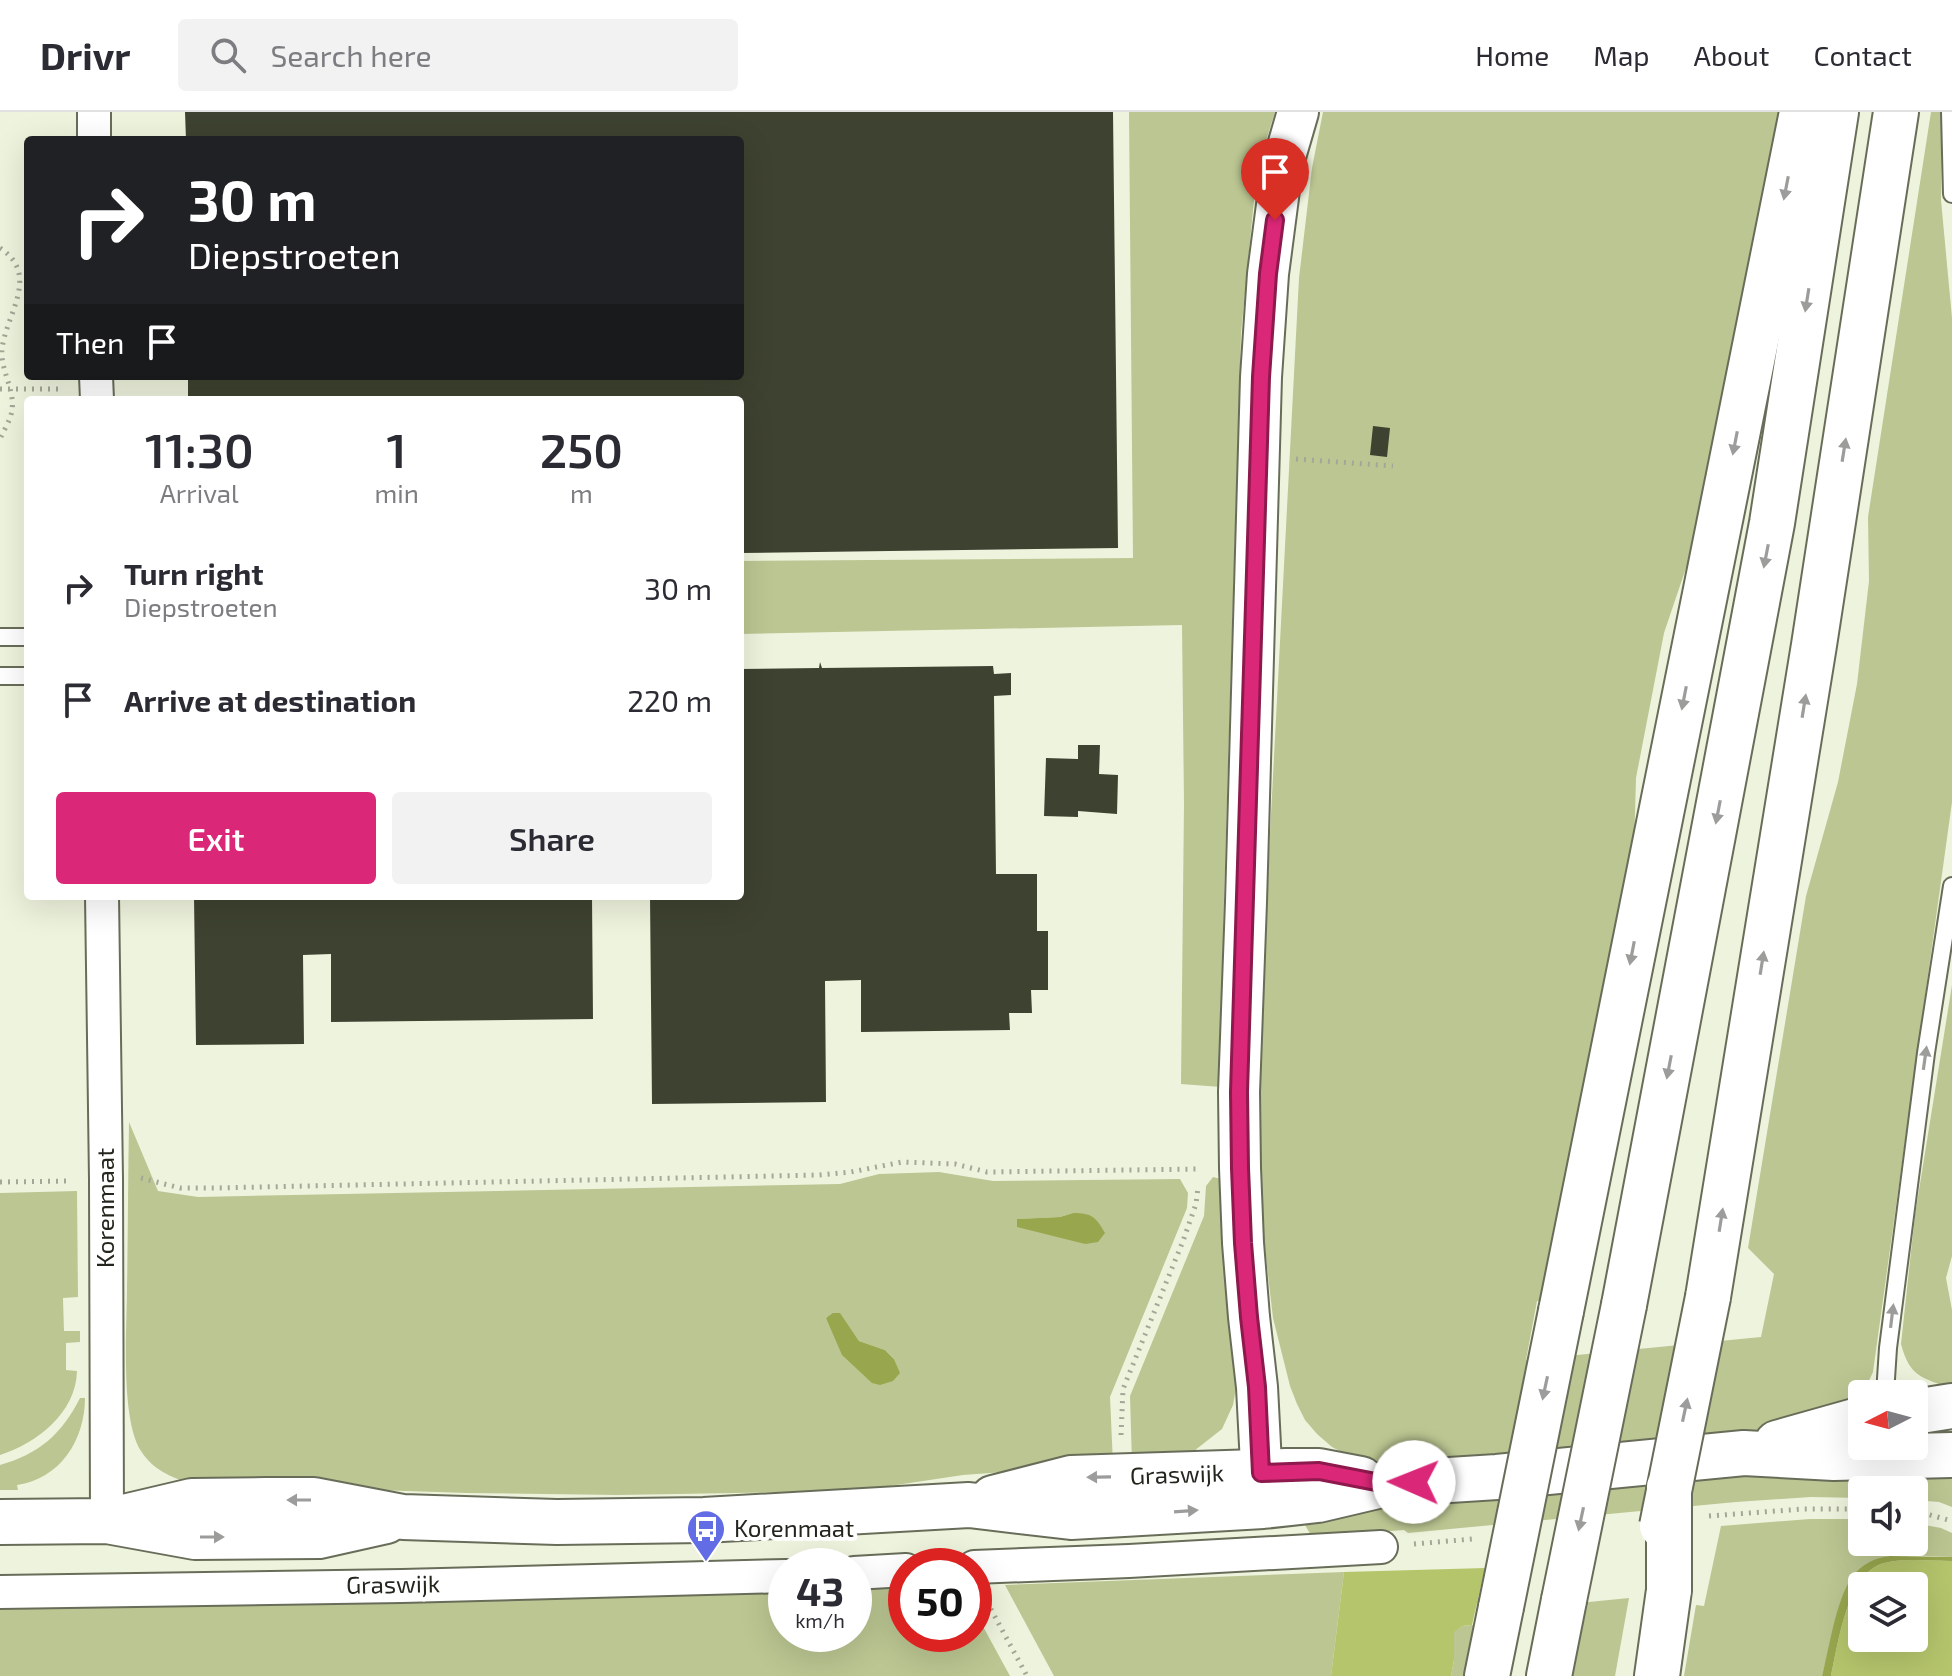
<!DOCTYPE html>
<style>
body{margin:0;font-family:"Exo 2",sans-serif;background:#f2f2f3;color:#2b2b33;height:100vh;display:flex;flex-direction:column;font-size:30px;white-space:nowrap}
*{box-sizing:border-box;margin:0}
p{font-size:26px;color:#7c7c81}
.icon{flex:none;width:44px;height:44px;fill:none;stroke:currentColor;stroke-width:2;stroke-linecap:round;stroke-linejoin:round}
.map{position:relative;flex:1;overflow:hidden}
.side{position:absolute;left:24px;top:284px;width:720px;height:504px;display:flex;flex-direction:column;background:#fff;border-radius:8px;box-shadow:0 8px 32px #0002}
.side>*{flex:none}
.top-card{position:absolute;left:24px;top:24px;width:720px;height:244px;border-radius:8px;box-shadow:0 8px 32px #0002;background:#202124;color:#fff;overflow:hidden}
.needle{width:52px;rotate:264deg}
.fabs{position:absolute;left:1848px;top:1268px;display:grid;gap:16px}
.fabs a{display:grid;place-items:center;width:80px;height:80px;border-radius:8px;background:#fff;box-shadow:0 8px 32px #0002;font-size:40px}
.speed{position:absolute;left:768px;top:1436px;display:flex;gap:16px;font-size:40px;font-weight:700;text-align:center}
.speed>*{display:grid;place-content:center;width:104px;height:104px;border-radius:50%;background:#fff;box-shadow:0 8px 32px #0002;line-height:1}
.speed small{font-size:20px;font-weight:400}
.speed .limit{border:12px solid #d22;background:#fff;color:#111}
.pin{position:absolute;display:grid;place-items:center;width:68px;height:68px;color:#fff;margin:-82px -34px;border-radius:50% 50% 50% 0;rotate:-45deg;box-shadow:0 0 8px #0007}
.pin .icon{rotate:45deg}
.me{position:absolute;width:88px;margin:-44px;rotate:271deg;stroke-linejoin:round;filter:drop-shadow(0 0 6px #0008)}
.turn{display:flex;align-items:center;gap:28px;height:168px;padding:0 32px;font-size:36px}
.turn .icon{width:104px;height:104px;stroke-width:2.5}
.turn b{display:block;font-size:56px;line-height:68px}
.then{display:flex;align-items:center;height:76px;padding:0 32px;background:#0003;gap:16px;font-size:30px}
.eta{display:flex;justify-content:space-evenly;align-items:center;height:136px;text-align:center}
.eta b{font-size:48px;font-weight:600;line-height:56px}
.button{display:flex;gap:16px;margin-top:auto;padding:16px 32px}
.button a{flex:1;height:92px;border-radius:8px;background:#db2777;color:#fff;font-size:32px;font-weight:600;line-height:92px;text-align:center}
.button a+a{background:#f2f2f3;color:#2b2b33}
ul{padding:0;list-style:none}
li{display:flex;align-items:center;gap:24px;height:112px;padding:0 32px}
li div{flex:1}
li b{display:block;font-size:30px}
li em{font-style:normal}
header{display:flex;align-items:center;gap:48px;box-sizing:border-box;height:112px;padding:0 40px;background:#fff;border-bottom:2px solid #e1e1e2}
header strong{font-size:38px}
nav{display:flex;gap:44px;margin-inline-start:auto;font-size:28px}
.search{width:560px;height:72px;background:#f2f2f3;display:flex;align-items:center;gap:20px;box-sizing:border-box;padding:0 28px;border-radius:8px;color:#7c7c81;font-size:30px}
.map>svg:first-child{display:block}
</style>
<header>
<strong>Drivr</strong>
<div class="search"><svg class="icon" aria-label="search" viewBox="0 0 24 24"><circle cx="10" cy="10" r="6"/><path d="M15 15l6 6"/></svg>Search here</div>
<nav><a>Home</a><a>Map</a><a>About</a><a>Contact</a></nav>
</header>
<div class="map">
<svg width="1952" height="1564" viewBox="0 0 1952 1564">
<rect width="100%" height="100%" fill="#eef3dd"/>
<path fill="#bbc692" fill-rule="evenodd" d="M1129,0h146l-18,57 -16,165 -17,566 -3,187 -40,-3 3,-281 -2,-178 -442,9v-73l393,-3z
M1323,0h461l-77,394 -43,127 -28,145 -3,107 -88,417 -8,-1 -11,59 235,-23 13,-63 -26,-26 58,-352 32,-114 19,-98 12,-103 -1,-64 63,-405h11l-1,88 11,118v484l-79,570 -11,24 -16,20 -35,10 -69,5 -236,24 -106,8h-22l-27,-6 -19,-10 -15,-13 -12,-14 -8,-16 -7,-18 -17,-68 -13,-112 -2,-75 10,-259 31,-594 13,-110z
M1952,873v271l-6,22 6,32v79c-30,-12 -42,-11 -51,-45l14,-129z
M129,1010l29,69 40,6 642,-13 39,-10 60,-2 54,9 187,-2 8,14 -1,15 -77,189 3,67 -150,11 -107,16 -238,4 -151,-2 -276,-9c-20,-7 -38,-14 -50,-33 -21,-33 -14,-123 -14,-163 1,-55 1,-110 2,-166zM1073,1101l12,31 -67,-25 42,-2zM840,1202l19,27 26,9 9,9 5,14 -73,-55z
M1213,1065l8,2 17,198 -5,28 -11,24 -28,22 -23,11 -39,2 -2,-68 74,-180 2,-30z
M77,1079l1,106 -15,1 1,33h16v11l-14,1v27l11,1c-1,42 -40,72 -77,84v-262z
M80,1286h5c0,42 -25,81 -68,87l1,5h-18v-25c39,-11 62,-31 80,-67z
M1952,1354v41l-13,-5 -25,-2v-10h-52v8l-51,-1 -75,5 -328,31 -4,-3 -92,7 -7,-12 3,-5 8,-5 420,-40z
M1810,1407h52v23h52v-19l27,5 11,5v24c-45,-1 -83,-13 -107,34l-23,85h-138l12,-71 8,1 17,-80z
M1344,1460l-13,104h-277l-49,-91z
M906,1474v48h68v-24l36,66h-1010v-67l498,-13 221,-2 67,-3v43h68v-46z
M1629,1486l-14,78h-51l15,-73z
M1472,1513l7,1 -11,50h-17l3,-16v-29l8,-5z"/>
<path fill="#b5c56c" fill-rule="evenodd" d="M1952,1449v115h-121c7,-31 16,-104 53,-113 21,-5 46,-2 68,-2zM1862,1474h52v52h-52z
M1485,1456l-13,57 -10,1 -8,6v28l-3,16h-120l13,-104z"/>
<path fill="#98a74e" d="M1073,1101c19,0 23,4 32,20l-7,9 -13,2 -68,-17v-8l43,-2z
M833,1201h7l19,28 26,9 9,9 6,14 -7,8 -13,4 -8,-2 -30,-28 -16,-37z
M1890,1444l62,1v4c-22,0 -47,-3 -68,2 -37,9 -46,82 -53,113h-9c7,-27 14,-76 30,-99 10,-13 22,-19 38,-21z"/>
<path fill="#3e4230" d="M185,0h928l5,436 -378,5v-153h-552v-24h552v-236h-554z
M1373,314l17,2 -3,29 -17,-2z
M820,550l2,6 171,-2 1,8 17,-1v22l-17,1 2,178h41v57h11v59h-17l1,23h-23l1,17 -149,2v-52l-36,1 1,121 -174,2 -2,-208h90v-227l79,-1z
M1078,633h22l-1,29 19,1 -1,39 -39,-3v6l-34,-1 2,-58 32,1z
M194,784h398l1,123 -262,3v-68l-28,1 1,89 -108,1z"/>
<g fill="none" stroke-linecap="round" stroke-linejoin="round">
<defs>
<path id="service" d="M1950,0l2,82
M0,525h28
M0,564h28
M1885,1282l3,-46 38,-295 26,-167"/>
<path id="minor" d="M94,0v28
M96,264l1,24
M102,784l4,283 1,342
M974,1455l155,-6 252,-14
M854,1461l52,-3
M0,1480l402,-6 384,-10"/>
<path id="tertiary" d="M1263,1391l-6,-116 -8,-70 -6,-74 -3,-75 -1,-76 7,-190 15,-525 7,-103 14,-107 16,-55"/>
<path id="secondary" d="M1914,1300l38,-6
M1777,1331l85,-24
M993,1386l78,-20 216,-7h32l42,8
M107,1409l85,-20 74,-1h48l89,17 154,5 147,-2 265,-15 102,12 192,-11 55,-6 68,-16 111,-7 247,-24 90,5 118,-3
M0,1410l107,-1 88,16 124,-1 67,-15"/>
<path id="trunk" d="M1708,1185l106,-652 82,-533
M1561,1199l241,-1199
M1487,1564l14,-69"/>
<path id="motorway" d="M1624,1193l148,-782 64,-411
M1549,1564l15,-76
M1657,1564l12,-86"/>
</defs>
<use href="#service" stroke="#686d59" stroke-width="20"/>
<use href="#minor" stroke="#686d59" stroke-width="36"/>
<use href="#tertiary" stroke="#686d59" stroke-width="44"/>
<use href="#secondary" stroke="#686d59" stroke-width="48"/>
<use href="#trunk" stroke="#686d59" stroke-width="48"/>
<use href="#motorway" stroke="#686d59" stroke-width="48"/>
<path stroke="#a4a797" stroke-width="5" stroke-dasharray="2 6" stroke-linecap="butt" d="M0,136c41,27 6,66 2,101 -2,20 13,41 10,61 -1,9 -8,20 -12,29
M0,277h64
M1296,347l97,7
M141,1066l39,10h34l605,-13 32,-3 51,-10 53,2 32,8 214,-3
M0,1070l71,-1
M1121,1323l2,-46 60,-148 13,-37 2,-17
M1914,1400l9,1 29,8
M1709,1404l94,-7h59
M1414,1432l58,-5
M987,1490l40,74"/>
<use href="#service" stroke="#fff" stroke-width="16"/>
<use href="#minor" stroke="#fff" stroke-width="32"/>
<use href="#tertiary" stroke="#fff" stroke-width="40"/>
<use href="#secondary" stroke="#fff" stroke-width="44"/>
<use href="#trunk" stroke="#fff" stroke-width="44"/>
<use href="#motorway" stroke="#fff" stroke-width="44"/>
<defs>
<path id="trunk-bridge" d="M1662,1414l46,-229
M1501,1495l60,-296"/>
<path id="motorway-bridge" d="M1669,1478v-103
M1564,1488l60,-295"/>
</defs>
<use href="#trunk-bridge" stroke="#686d59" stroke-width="48" stroke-linecap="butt"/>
<use href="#motorway-bridge" stroke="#686d59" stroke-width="48" stroke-linecap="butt"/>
<use href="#trunk-bridge" stroke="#fff" stroke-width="44"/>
<use href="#motorway-bridge" stroke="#fff" stroke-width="44"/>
</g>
<defs><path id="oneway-solid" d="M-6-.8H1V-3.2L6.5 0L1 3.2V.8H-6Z" transform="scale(2)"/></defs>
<g fill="#9c9d9a">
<use href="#oneway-solid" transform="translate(1786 76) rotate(101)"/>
<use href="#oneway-solid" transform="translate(1807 188) rotate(99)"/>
<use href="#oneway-solid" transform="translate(1735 331) rotate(101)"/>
<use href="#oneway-solid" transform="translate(1844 338) rotate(-81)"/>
<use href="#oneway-solid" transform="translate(1766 444) rotate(101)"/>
<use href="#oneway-solid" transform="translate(1684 586) rotate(101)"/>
<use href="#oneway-solid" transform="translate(1804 594) rotate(-81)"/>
<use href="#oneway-solid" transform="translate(1718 700) rotate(101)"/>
<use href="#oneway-solid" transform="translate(1632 841) rotate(101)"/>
<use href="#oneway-solid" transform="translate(1762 851) rotate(-81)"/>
<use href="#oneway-solid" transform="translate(1925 946) rotate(-82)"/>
<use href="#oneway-solid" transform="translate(1669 955) rotate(101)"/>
<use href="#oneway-solid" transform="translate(1721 1108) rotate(-81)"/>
<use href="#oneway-solid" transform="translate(1892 1204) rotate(-83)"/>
<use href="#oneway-solid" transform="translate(1545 1276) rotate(102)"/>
<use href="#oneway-solid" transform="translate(1685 1298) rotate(-78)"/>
<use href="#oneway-solid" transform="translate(1099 1365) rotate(179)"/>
<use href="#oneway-solid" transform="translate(299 1388) rotate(-180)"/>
<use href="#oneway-solid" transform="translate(1186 1399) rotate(-4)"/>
<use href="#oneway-solid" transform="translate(1581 1407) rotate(102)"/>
<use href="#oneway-solid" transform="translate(212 1425)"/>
</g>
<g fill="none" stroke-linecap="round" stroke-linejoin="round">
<defs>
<path id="route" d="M1275,108l-7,54 -7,103 -22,715 1,76 3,75 6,74 8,70 4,86 58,-2 67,13 28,-2"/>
</defs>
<use href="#route" stroke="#8e194d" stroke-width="20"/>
<use href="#route" stroke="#db2777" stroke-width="14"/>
</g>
<defs>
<symbol id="bus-pin" viewBox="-11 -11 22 30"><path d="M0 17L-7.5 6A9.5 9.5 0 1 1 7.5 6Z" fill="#626de5" stroke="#fff"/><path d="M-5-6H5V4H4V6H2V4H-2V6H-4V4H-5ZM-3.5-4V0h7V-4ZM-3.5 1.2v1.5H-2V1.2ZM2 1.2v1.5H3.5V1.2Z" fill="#fff"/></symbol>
</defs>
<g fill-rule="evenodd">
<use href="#bus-pin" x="684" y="1395" width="44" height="60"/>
</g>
<g text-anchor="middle" stroke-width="8" stroke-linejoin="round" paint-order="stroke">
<g font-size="24" fill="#24261e" stroke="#fff">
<text transform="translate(106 1096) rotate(-90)" y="8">Korenmaat</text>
<text transform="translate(1177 1363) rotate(-2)" y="8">Graswijk</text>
<text transform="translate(393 1473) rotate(-1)" y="8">Graswijk</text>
</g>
<g font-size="24" fill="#24261e" stroke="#fff" text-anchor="start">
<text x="734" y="1425">Korenmaat</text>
</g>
</g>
</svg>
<div class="fabs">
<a><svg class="needle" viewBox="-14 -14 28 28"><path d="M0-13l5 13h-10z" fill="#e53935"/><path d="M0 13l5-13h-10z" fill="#7c7c81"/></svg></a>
<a><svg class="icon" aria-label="sound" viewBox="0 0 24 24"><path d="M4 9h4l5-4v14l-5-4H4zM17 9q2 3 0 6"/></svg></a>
<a><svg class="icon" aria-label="layers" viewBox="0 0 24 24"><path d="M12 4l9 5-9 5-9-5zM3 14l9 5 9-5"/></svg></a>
</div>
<div class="speed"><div>43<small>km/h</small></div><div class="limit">50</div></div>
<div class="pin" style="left:1275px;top:108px;background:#d93025"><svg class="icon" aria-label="arrive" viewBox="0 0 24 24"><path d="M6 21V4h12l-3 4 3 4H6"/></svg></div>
<svg class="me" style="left:1414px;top:1370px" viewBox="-20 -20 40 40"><circle r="19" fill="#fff"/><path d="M0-13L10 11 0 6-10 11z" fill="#db2777"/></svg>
<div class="top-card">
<div class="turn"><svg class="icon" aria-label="right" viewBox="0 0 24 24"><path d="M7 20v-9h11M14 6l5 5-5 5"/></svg><div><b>30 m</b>Diepstroeten</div></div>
<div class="then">Then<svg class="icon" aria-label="arrive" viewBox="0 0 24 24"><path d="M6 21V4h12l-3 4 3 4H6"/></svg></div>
</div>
<section class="side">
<div class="eta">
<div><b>11:30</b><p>Arrival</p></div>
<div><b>1</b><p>min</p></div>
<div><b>250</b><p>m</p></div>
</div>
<ul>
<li><svg class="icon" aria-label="right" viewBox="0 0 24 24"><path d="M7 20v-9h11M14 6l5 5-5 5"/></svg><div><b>Turn right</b><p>Diepstroeten</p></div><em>30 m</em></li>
<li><svg class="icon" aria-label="arrive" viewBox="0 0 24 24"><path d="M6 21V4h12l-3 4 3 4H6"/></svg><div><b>Arrive at destination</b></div><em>220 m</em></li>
</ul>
<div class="button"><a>Exit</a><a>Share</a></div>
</section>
</div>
